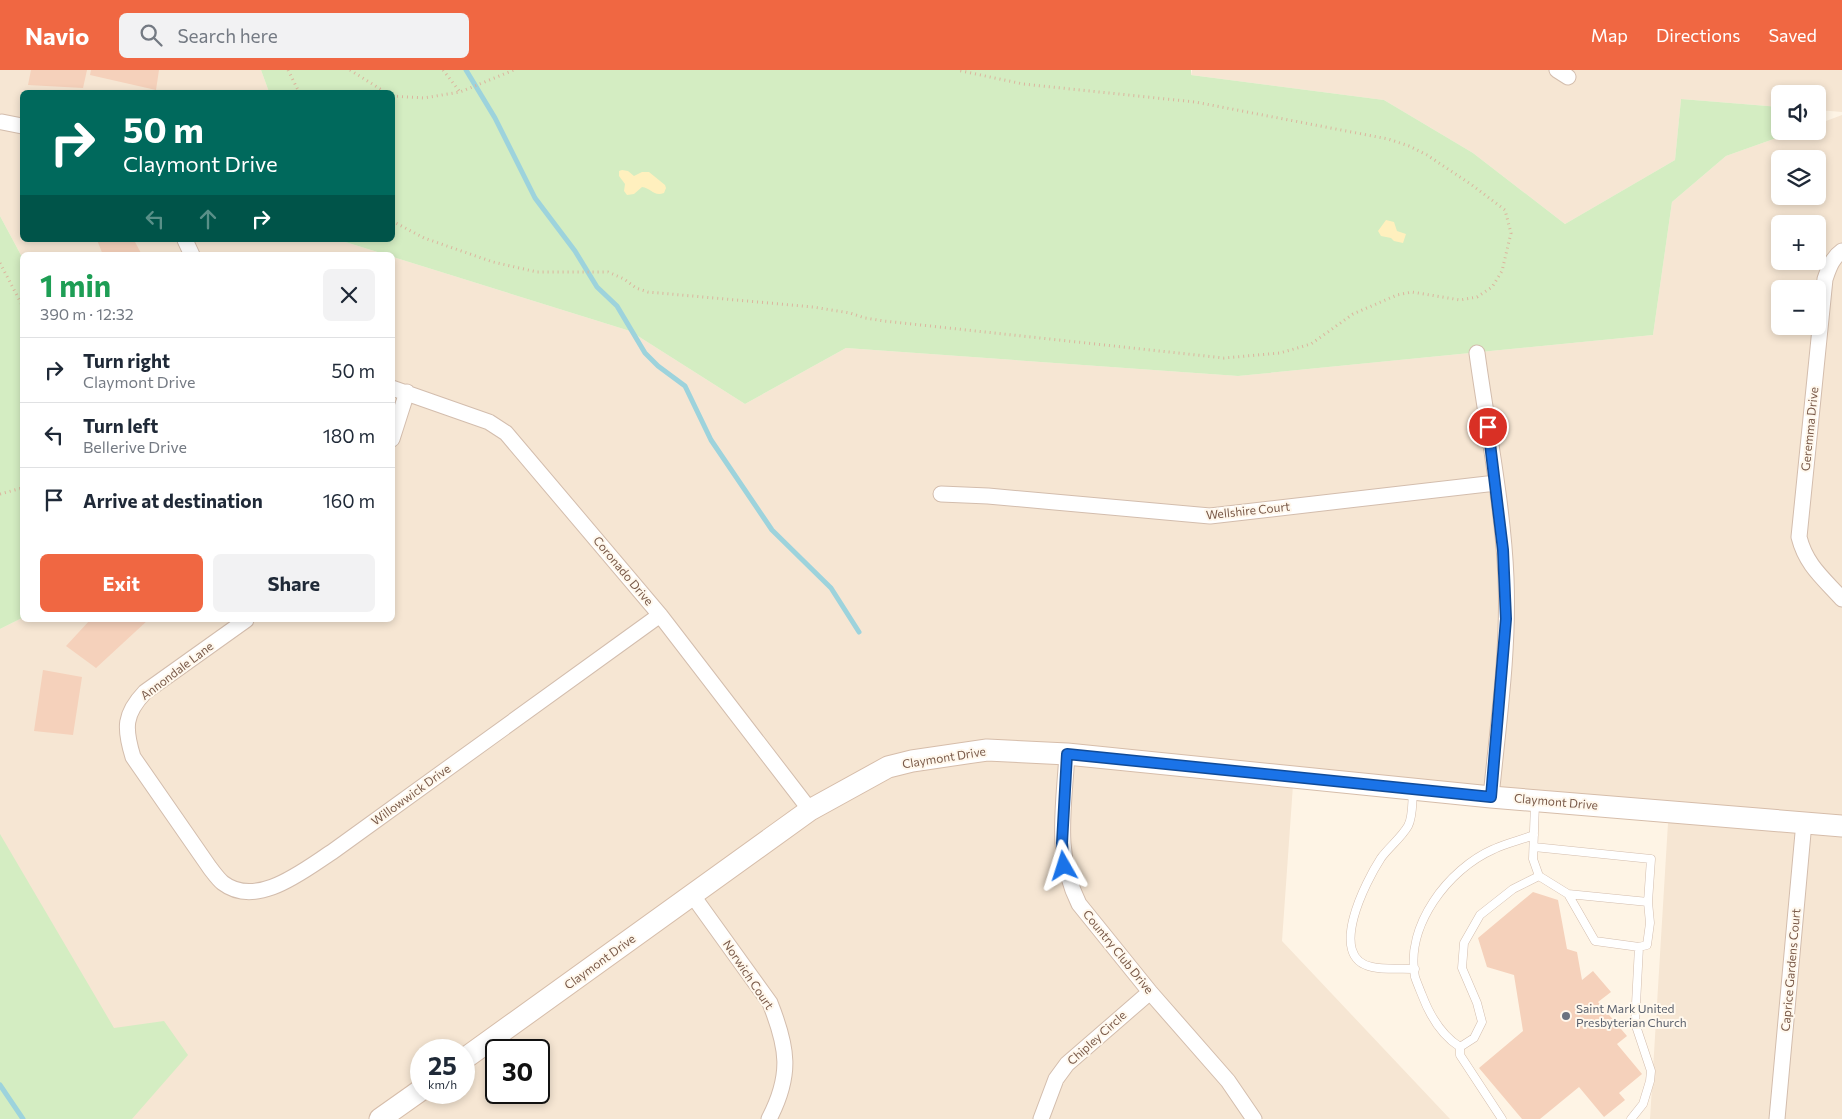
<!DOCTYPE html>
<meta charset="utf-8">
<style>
body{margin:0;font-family:Commissioner,sans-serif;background:#f2f2f3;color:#1f2937;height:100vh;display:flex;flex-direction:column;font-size:19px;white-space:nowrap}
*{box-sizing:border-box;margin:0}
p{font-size:16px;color:#747a83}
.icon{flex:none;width:28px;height:28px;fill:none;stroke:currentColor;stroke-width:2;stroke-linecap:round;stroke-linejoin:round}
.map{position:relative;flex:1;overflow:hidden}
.details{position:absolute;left:20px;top:182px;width:375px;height:370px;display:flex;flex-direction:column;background:#fff;border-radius:8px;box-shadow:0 2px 8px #0003}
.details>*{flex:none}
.top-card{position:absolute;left:20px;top:20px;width:375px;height:152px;border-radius:8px;box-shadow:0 2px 8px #0003;background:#00695c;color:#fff;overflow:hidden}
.buttons{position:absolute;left:1771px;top:15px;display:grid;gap:10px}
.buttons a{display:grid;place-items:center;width:55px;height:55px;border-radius:8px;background:#fff;box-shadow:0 2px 8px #0003;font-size:25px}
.speed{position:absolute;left:410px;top:969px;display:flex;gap:10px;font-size:25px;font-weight:700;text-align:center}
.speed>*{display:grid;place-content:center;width:65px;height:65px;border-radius:50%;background:#fff;box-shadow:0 2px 8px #0003;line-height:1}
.speed small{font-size:12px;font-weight:400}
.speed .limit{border:2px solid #111;border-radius:8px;background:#fff;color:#111}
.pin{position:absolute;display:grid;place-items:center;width:42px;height:42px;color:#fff;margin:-21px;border:2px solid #fff;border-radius:50%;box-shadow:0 1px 5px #0007}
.me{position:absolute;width:55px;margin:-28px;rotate:354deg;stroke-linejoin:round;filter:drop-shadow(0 0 4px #0008)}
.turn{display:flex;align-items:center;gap:18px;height:105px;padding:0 20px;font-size:22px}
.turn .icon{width:65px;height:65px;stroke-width:2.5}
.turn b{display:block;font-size:35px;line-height:42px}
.lanes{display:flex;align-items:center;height:48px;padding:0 20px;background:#0003;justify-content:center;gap:25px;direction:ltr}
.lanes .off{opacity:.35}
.round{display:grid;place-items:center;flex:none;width:52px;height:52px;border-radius:8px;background:#f2f2f3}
.head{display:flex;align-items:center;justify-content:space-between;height:85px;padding:0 20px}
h1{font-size:30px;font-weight:700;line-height:38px;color:#1e9e55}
.button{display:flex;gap:10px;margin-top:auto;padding:10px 20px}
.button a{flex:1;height:58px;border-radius:8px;background:#f06742;color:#fff;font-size:20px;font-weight:700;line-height:58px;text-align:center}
.button a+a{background:#f2f2f3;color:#1f2937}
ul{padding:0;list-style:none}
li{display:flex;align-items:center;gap:15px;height:65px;padding:0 20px;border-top:1px solid #e0e1e3}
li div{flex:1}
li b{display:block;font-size:19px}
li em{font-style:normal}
header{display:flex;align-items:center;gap:30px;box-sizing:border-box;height:70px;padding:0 25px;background:#f06742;color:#fff}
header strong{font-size:24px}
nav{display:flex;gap:28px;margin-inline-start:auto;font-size:18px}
.search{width:350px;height:45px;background:#f2f2f3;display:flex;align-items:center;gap:12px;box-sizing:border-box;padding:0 18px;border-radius:8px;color:#747a83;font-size:19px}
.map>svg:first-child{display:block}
</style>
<header>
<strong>Navio</strong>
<div class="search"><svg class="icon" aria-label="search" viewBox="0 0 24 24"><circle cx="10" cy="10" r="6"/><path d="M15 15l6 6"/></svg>Search here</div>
<nav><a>Map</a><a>Directions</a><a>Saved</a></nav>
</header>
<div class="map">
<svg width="1842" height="1049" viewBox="0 0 1842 1049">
<rect width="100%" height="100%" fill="#fef4e5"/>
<path fill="#f6e6d3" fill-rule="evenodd" d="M0,0h261l8,22h-247v148h317l48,15h-365v2l-22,-41z
M1192,0h650v42l-24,-2v-16h-38v13l-99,-8 -6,61 -110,64 -92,-71 -89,-53 -193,-25z
M1842,45v1004h-192l18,-296 -375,-38 -11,156 168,178h-1450v-490l22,-11v2h370l1,-363 237,74 115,73 101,-56 392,28 415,-41 19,-133 54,-46 70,-25h22v-7zM1780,89h38v37h-38zM1780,154h38v37h-38zM1780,219h38v37h-38zM421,980h43v42h-43zM496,980h43v42h-43z"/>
<path fill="#d4edc2" d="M261,0h930v5l193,25 89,53 92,71 110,-64 6,-61 99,8v24h16l-70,25 -54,46 -19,133 -415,41 -392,-28 -101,56 -115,-73 -237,-74 -1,-2h-5l-48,-15h53v-148h-123z
M0,146l22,41v361l-22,11z
M0,764l114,194 50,-7 24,34 -56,64h-132z"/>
<path fill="#fff0be" d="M622,100l6,1 6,5 8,-4h7l16,13 1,3 -2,5c-10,4 -13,-5 -22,-6l-8,7 -7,1 -3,-4 1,-7 -6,-8v-5z
M1386,150l8,2 3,9 9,3 -3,9 -9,-2 -3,-3 -10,-2 -3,-5z"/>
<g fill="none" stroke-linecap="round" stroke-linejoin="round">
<path stroke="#9dd3dc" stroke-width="5" d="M466,0l29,48 40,80 40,53 22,36 20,19 28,47 13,13 27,20 26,54 61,90 59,58 28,44
M0,1015l23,34"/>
</g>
<path fill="#f5d1bb" d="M31,0h56l-4,18 -55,-3z
M91,0h68l-3,20 -66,-15z
M97,170h37l8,15h-39z
M90,550h58l-52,48 -30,-22z
M43,600l39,7 -9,58 -39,-4z
M1533,822l25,8 9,49 10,3 5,28 11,-9 18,21 -13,10 29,34 -10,8 25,30 -23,19 6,7 -21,17 -25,-30 -39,32h-18l-43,-51 44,-37 -9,-56 -27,-8 -9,-29z"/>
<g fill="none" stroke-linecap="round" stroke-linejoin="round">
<defs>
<path id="lane" d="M1413,721c-1,11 0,26 -5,35 -7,12 -19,21 -27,32 -15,23 -55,100 -9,109 13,3 29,1 43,2
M1535,733l-2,56 6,17 29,18 80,8
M1534,777l117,12 -3,43 2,21 -3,22 -8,2 -44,-6 -27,-47
M1460,977c-19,-12 -30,-31 -38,-52 -2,-5 -5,-12 -7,-18 -10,-51 33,-108 79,-128 13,-6 27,-9 40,-14
M1502,1049l-42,-64v-8l14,-9 8,-16 -5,-19 -15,-35 2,-25 16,-28 33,-26 26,-13
M1631,1049l12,-15 7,-23 1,-10 -16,-48 4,-76"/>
<path id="street" d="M1557,0l11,7
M2,52l20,4
M185,170l7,15
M1842,181c-10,7 -13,17 -17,28l-26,258c7,28 24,41 43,62
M1477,283c10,73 26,152 29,225 3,73 -8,147 -15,219
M392,318l97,34 17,11 154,182 150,195
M392,369l15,-47
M941,424l47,2 222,20 286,-33
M246,550l-101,72c-21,22 -21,36 -12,65l77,111c4,5 8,11 13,15 34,26 81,-13 109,-31l328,-237
M1067,684c-3,54 -13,100 12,150l71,88 78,89 26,38
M693,826l77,107c18,45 22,72 -1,116
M1041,1049l15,-40 11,-15 83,-72
M1777,1049l27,-297"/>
<path id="secondary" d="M464,989l346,-249 78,-43 24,-6 75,-11 80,4 424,43 351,29
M380,1049l41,-29"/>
</defs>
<use href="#lane" stroke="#d3bdad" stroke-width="9"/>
<use href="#street" stroke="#d3bdad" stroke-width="17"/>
<use href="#secondary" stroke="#d6bdaa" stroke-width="23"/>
<path stroke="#dbb59e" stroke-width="3" stroke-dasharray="1 4" stroke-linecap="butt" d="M288,0l11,22
M350,0l35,22
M443,0l17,22
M392,26l32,2 36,-6 54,-22
M392,151l32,17 69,24 44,10h71l16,7 12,9 12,4 165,15 37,6 15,5 19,3 340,37 56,-5 31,-9 42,-30 44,-19 15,-3 48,8 17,-3 15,-10 10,-16 9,-38 -6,-23 -33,-25 -45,-30 -18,-9 -21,-7 -193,-37 -172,-18 -66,-14
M0,193l22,42
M0,424l22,-6"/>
<use href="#lane" stroke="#fff" stroke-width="8"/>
<use href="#street" stroke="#fff" stroke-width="15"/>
<use href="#secondary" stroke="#fff" stroke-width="21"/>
</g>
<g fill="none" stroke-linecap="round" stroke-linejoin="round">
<defs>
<path id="route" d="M1064,796l-2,-23 5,-89 424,43 15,-178 -3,-69 -15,-123"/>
</defs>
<use href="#route" stroke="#114b97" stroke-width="12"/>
<use href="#route" stroke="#1a73e8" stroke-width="9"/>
</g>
<circle fill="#6b7280" stroke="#fff8ed" stroke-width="2" cx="1566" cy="946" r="5"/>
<g text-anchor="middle" stroke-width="4" stroke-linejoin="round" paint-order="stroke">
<g font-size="12" fill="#795948" stroke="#fff8ed">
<text transform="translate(1810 359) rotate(-84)" y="4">Geremma Drive</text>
<text transform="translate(1248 441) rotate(-6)" y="4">Wellshire Court</text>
<text transform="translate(623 501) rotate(50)" y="4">Coronado Drive</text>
<text transform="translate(177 601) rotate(-37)" y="4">Annondale Lane</text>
<text transform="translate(944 688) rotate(-9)" y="4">Claymont Drive</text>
<text transform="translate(411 725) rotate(-36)" y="4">Willowwick Drive</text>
<text transform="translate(1556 732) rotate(5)" y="4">Claymont Drive</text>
<text transform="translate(1118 882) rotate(51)" y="4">Country Club Drive</text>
<text transform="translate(600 892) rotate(-36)" y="4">Claymont Drive</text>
<text transform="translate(1791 900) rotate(-85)" y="4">Caprice Gardens Court</text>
<text transform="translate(748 905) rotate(56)" y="4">Norwich Court</text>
<text transform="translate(1097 968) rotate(-42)" y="4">Chipley Circle</text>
</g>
<g font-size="12" fill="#5b616d" stroke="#fff8ed" text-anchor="start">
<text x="1576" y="943">Saint Mark United<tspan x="1576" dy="14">Presbyterian Church</tspan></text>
</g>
</g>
</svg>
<div class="buttons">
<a><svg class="icon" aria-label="sound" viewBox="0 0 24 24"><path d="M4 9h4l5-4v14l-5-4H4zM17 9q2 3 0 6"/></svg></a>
<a><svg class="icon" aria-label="layers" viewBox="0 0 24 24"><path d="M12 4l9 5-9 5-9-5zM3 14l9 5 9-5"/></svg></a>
<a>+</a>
<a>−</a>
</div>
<div class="speed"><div>25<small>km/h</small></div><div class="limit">30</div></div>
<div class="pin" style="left:1488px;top:357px;background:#d93025"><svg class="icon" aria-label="arrive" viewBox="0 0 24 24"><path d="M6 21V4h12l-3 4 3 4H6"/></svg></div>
<svg class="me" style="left:1064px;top:796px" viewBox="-20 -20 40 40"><path d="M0-17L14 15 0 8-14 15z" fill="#1a73e8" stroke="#fff" stroke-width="4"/></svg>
<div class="top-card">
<div class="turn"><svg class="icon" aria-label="right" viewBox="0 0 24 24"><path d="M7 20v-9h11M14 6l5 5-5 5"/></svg><div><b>50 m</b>Claymont Drive</div></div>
<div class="lanes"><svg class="icon off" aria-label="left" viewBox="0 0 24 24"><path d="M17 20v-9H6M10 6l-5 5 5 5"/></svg><svg class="icon off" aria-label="ahead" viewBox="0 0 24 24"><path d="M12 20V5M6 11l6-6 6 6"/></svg><svg class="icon" aria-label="right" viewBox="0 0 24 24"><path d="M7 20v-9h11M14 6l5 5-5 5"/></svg></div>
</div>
<section class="details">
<div class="head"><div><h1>1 min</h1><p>390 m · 12:32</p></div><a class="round"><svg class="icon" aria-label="close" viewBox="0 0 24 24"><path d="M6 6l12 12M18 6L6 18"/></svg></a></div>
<ul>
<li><svg class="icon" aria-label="right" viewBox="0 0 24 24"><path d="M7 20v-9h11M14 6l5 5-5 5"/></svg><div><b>Turn right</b><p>Claymont Drive</p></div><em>50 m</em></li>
<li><svg class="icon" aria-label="left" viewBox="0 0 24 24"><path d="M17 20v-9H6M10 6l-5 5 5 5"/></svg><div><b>Turn left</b><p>Bellerive Drive</p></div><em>180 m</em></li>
<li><svg class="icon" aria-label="arrive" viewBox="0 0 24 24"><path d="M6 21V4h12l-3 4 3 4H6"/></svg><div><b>Arrive at destination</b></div><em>160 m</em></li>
</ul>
<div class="button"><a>Exit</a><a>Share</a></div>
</section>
</div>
